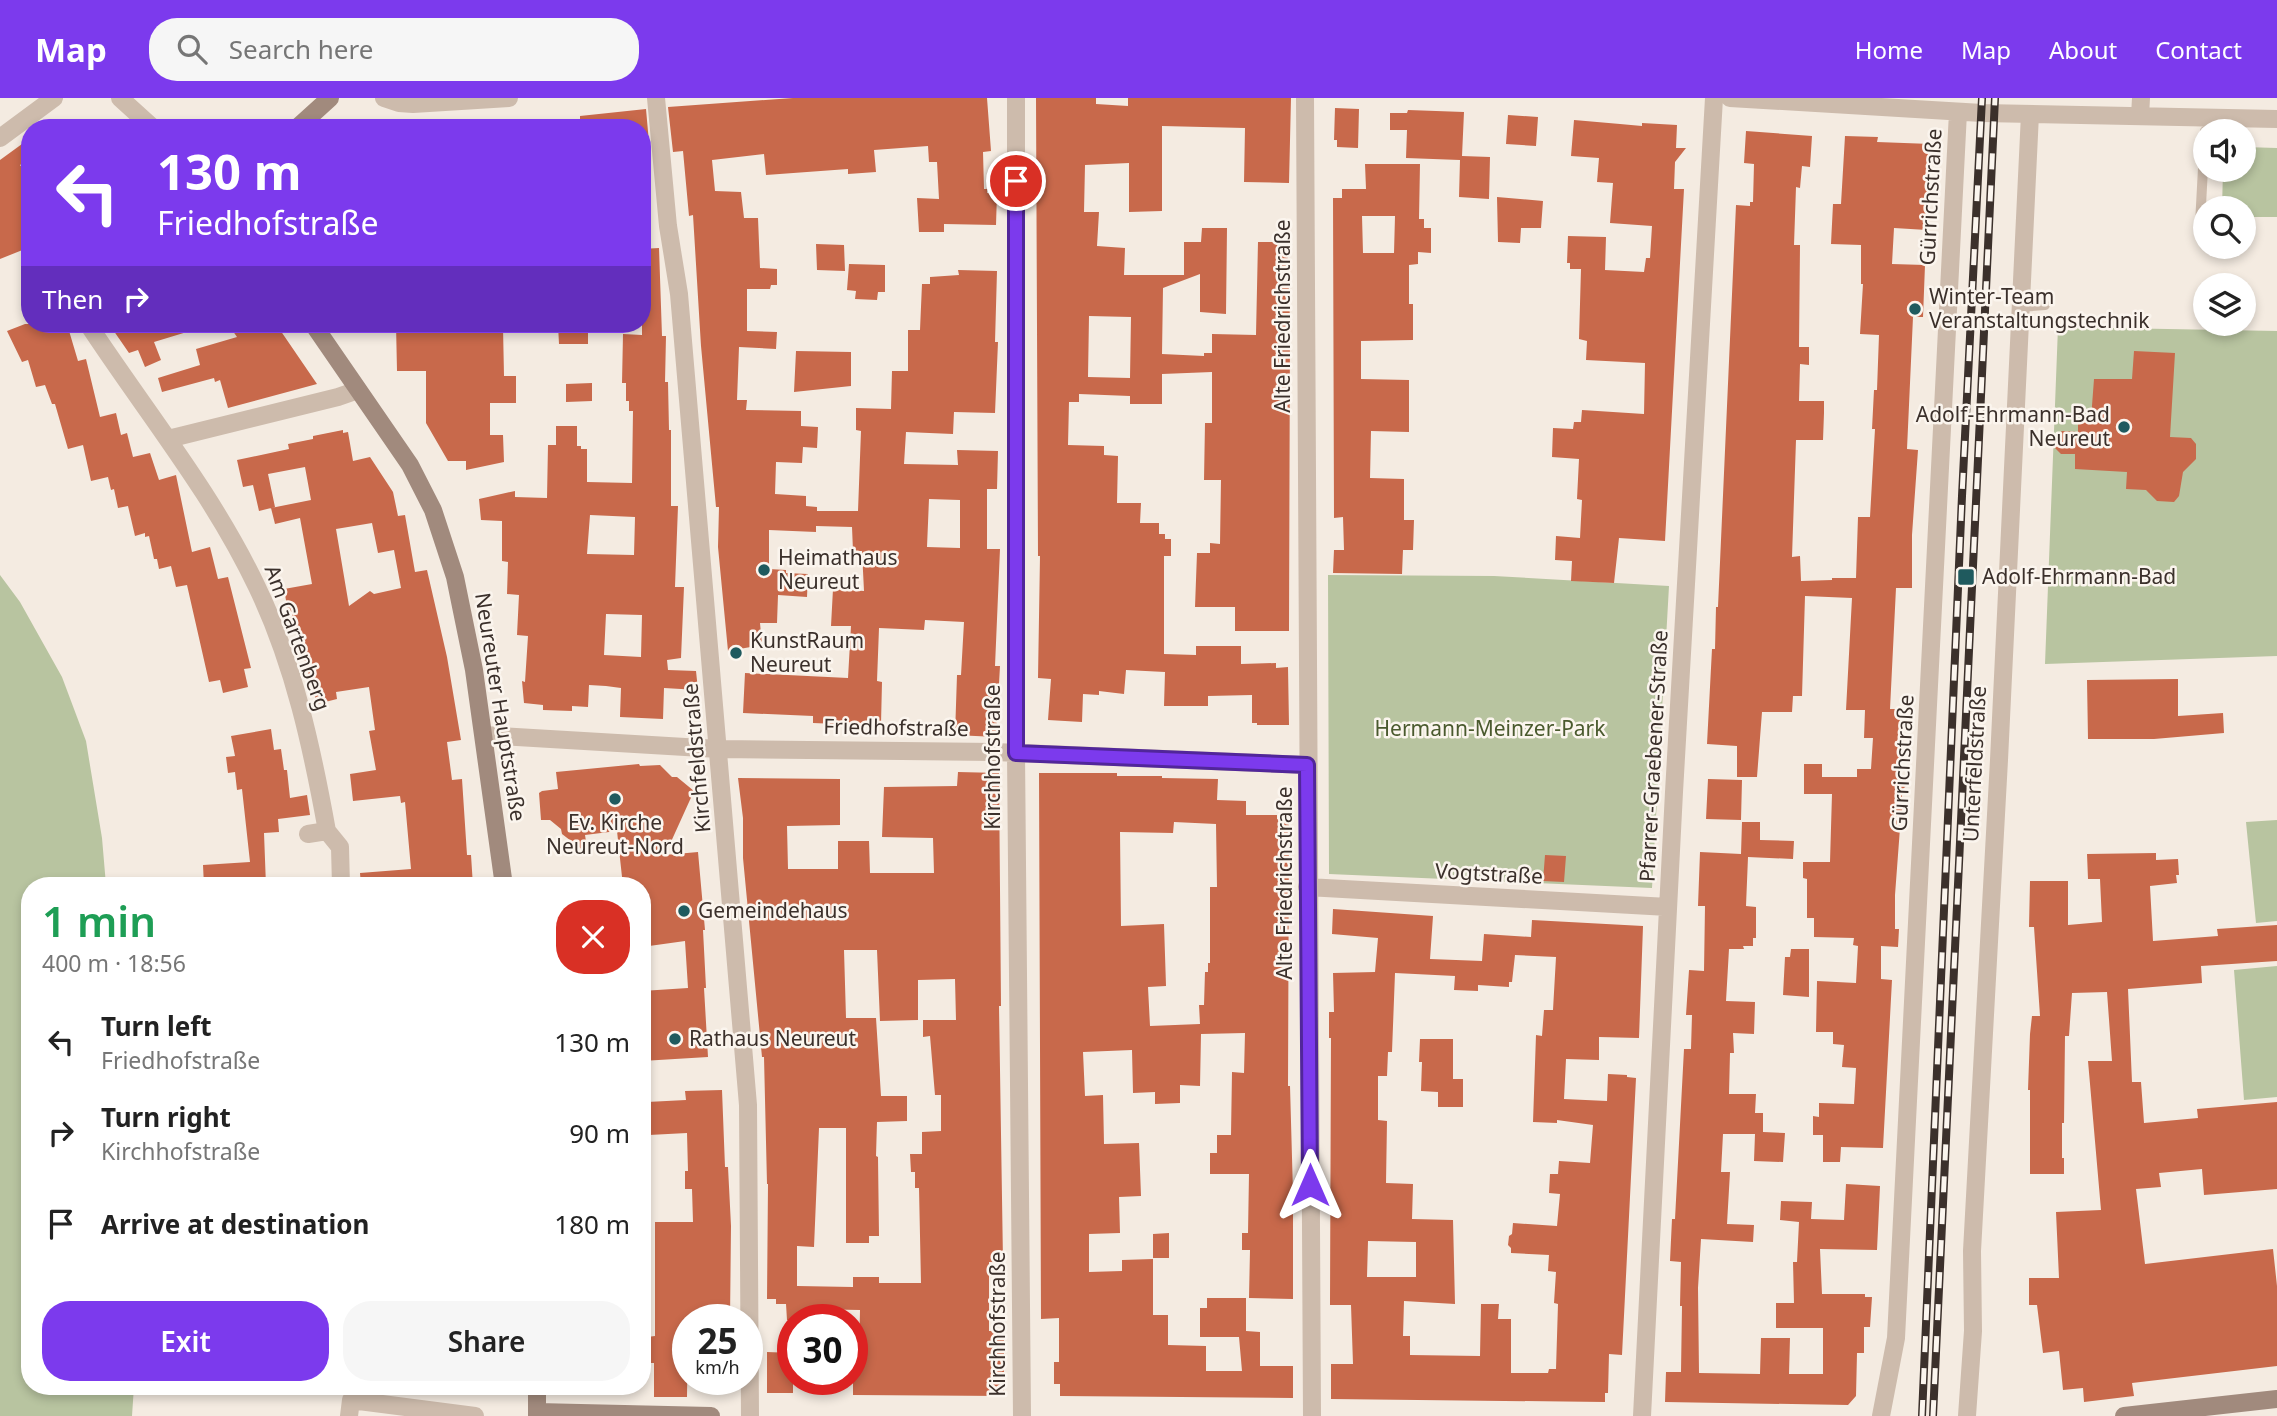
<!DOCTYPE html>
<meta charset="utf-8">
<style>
body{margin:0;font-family:"Noto Sans",sans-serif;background:#f6f6f6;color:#222;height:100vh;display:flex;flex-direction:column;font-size:26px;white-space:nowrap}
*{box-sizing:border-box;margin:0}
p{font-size:23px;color:#767676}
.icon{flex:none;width:38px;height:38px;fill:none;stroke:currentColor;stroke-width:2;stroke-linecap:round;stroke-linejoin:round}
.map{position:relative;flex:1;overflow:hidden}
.details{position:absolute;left:21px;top:779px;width:630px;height:518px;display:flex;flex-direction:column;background:#fff;border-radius:28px;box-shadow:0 4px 10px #0003}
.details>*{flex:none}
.hud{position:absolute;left:21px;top:21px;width:630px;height:214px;border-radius:28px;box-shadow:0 4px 10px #0003;background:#7c3aed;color:#fff;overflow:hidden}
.controls{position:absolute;left:2193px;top:21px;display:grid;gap:14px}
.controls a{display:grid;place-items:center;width:63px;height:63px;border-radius:50%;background:#fff;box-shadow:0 4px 10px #0003;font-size:35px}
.speed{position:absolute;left:672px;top:1206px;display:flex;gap:14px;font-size:35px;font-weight:700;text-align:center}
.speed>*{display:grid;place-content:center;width:91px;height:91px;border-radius:50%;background:#fff;box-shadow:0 4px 10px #0003;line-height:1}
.speed small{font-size:18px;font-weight:400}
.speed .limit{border:10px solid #d22;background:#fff;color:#111}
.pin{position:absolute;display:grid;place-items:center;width:60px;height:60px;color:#fff;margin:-30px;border:4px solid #fff;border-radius:50%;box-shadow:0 2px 7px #0007}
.me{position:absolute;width:77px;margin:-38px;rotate:0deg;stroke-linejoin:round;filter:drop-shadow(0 0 5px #0008)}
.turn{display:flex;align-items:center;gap:24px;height:147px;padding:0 21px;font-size:32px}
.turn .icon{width:91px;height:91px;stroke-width:2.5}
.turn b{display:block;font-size:49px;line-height:60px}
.then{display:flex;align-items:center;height:66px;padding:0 21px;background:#0003;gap:14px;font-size:26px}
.round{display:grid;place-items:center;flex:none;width:74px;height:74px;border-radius:28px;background:#f6f6f6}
.overview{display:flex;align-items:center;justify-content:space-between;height:119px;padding:0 21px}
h1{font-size:42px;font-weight:600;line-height:52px;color:#1e9e55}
.button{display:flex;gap:14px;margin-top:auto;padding:14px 21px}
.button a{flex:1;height:80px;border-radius:28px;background:#7c3aed;color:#fff;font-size:28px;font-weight:600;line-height:80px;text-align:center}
.button a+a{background:#f6f6f6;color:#222}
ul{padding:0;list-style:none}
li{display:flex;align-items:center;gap:21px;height:91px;padding:0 21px}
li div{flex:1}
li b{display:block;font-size:26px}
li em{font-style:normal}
header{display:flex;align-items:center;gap:42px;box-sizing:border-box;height:98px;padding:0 35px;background:#7c3aed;color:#fff}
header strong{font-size:33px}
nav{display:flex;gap:38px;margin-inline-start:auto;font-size:24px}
.search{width:490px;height:63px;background:#f6f6f6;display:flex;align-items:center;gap:18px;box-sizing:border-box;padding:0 24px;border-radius:28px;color:#767676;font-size:26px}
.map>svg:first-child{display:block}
</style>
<header>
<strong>Map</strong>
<div class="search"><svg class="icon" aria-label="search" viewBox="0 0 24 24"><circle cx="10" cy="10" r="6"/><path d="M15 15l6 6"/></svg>Search here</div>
<nav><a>Home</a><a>Map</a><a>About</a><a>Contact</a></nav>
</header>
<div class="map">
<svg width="2277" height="1318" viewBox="0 0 2277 1318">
<rect width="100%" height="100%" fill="#f4ebe1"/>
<path fill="#b8c4a0" d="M2244,49l33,1v69h-33v-9h-22l1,-38h21z
M2058,229l219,4v325l-232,8z
M0,477l20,27 42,75 24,64 16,97 4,47 -76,1v500h104l-2,30h-132z
M1328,477l166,1 175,10 -17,302 -323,-14z
M2277,722v101l-21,2 -10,-101z
M2277,868v131l-33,3 -10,-130z"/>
<path fill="#c8694b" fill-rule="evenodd" d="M793,0h194l4,53 -8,1 1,37h3v4h10l-1,32 -52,-1v8h-25l-2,-34 22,1 -2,-37h-8l-1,-16 -54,4 2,22 -28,2v-5l-82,6 -2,-21 -52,6 3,31 26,1 3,26h14l2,50 17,1v16h-6l-1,4h-23v42l30,1 -1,17 -37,-2 -2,53h10l-1,10 55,1v15l17,1 -1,21 -14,-1 -1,16 -26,-1 -1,32 31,2v10l11,1v4h41l3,-80 -5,-1v-22l35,1 1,-38h16v-41h12l2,-46h8v-7l29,-2 -1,-5 39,1 -2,71h3l-3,71 -41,-1 -1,22 -47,-2 -2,32 54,1 -1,-15 41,1 -1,38h-10v60h13l-5,117h5l-4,71 -41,-2 2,-60h4l3,-53 -39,-2 -1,10 -45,-2 -2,53 5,1 -1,42 -44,-2v2l-24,-1v-7l-70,-3 2,-40 103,5 3,-52h-20l2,-37 31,2 -2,-40h-9l-1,-24 -36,-1v6l-47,-2v39l17,1v3l22,1 -1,23 -29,-2 -1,28h-17l2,22 -34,6 -10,-104 1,-40h-3l-15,-161 -8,-131 -4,1 -6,-65 -10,1 -5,-45zM929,401l31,1v48l-33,-1z
M1036,0h60v6l32,2v-8h163l-2,85 -45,-1 1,-54 -83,-2v85l-33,1v-49l-44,2 -1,47h15l-2,34 28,2 -1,27h60v-33h17l1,-14h25l-1,86 -26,-2v-38l-37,14 -1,66 42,2v-3h8v-19l44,1 2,-93h29l3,79 -1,310h-54v-24h-40l2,-54h13v-10l10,1 1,-64h-17l1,-57h7v-51l-50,2v30h-32v-8l-51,-2v8h-10l-1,43 36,1v9l14,1 -1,47h24l-1,20h19v11h6v5h6v17h-7v98l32,1v-9h45v18l35,-1v5l12,-1 1,58h-32v-2h-5v-28l-44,1v10h-44l1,-34 -39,-2 -2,24 -25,-3v4l-16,-1 -1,28 -34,-2 3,-41 -13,-1 2,-122h-2zM1089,218l42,1 -1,61 -42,-1z
M1335,10l24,1 -1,39 -21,-1v-7h-3z
M646,11l4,45 -8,1v-27h-62v-12z
M1408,12l56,2 -2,44 28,1 -1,42 -30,-2 1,-37 -54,-2 1,-28h-17v-17h17z
M1508,17l30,2 -2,29 -30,-2z
M1574,22l46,4 22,2v-3l35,2 -1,23h10l-11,14 -1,27h10l-19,352 -46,-3 -5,45 -43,-2 1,-20 -17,-1 1,-24 24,2 2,-38 -5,-1 2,-40 -27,-2 1,-29 20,1 1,-7h7l1,-12 62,4 1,-51 -59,-3 1,-19 -8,-2 2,-70h-11v-6h-3l1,-27 38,1 -1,33 39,2 2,-14h4l2,-32 -42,-3 3,-40 -16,-1 2,-24 -28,-2z
M1746,33l66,5 -2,31 -8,-1 -2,22 -4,-1 -2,58h6l-1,102h10v18l-9,-1 -1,37h25v12l-1,27h-27l-4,117 8,-1 1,25 31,-1v-2h24l2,-61h12l5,-88h-3l2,-39h3l2,-55 -19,-1 3,-50h-2v-39l-30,-1 2,-40h8l4,-68 33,1 -1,5 54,2 -4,86 -33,-2 -2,36 33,1 -2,52h-10l-6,132 11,1 -6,85v53h-16l-6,121h15l-2,39h-2l1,34 5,3 -5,5v35l-2,3 -5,67v34h4l-1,18 -17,-1v33l11,1 -9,168 -42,-1 -1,15h-17v-27h-10v-19l6,1v-14l35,1 2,-36 -14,-1 2,-22 -11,-1v-12h-17l1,-51 39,2 2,-37 -5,-1 1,-7 -40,-1v-19h-7v-39l-4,-1v-16h27l2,-68h-28v-30h18v13h35v-8h14l2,-31h-9l1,-28h-19l6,-112 -47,-2 -3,100h-9l-1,16h-30l-5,65h-20v-31l-30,-2 5,-95h3l1,-42h2l18,-402 14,1v-4h3l1,-38 -10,-1z
M22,46l8,15 -10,6 10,13v69l-30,12v-99z
M1365,66h55l-1,55h5v9h7v25l-13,-1v12l-9,1v39h4v36l-52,1v38l48,1v52l-38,-1 -1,47 34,1v41h10l-1,30h-10l-1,24 -69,-1 1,-23h10l-1,-33 -9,1 -1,-320h9v-9h24zM1362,118h33l-1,37h-31z
M1497,99l46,4 -2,27h-20l-1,15 -22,-1z
M816,146l28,1 1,26 -28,-1z
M659,150l3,88h4l-1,46h3l1,48h2v76h7l-3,81h9l-3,71 -14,2 1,10 28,1 2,19 -34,-2 -1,31 -43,-2 1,-29 -15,-2 -17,-1 -1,22 -16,-1v5l-29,-1v-5l-19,-2 -2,-22 3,1 3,-46 -11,-1 2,-40 -12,-1 1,-32 -6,-1v-40l-21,-1 -2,-21 36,-8v6l32,1 1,-53h8v-19h21v20h4v3h6v33l45,1 1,-72h-4v-10h-3v-18h-4l1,-49 19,1v-86zM590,417l45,2 -1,38 -47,-1zM606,516l36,1 -1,42 -37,-2z
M849,166l36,1v27h-7l-1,8 -22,-1 1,-8 -9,-1z
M25,226h42l11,37 8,-2 14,58 16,-4 5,22 6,-2 6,24 17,-4 9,27 17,-5 16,77 18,-5 8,32 10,-2 23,91 -7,1 4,18 -25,6 -3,-13 -11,2 -22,-97 -11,2 -5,-21 -12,3 -2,-10h-3l-5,-23 -4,1v-4l-10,3 -7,-30 -10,2 -4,-19 -3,1 -3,-13 -17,4 -8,-36 -15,4 -13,-45h-3l-7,-19 -9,2 -8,-27 -6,2 -15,-31z
M109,226h90l1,4 -46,14 7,18 -16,7 -7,-17 -9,3z
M228,226h48l41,60 -89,24 -8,-28 -5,2 -1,-4 -52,14 -4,-14 42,-13 -4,-16 41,-12z
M396,226h73v3h34l1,49h12v27h-26v32h13l1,27 -38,8v-9h-18l-22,-38v-52h-29z
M558,227h30v19h-29z
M796,253l55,1v34l-57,6z
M2134,253l41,2 -5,84 21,1 5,6v15l-13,13 -4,24 -5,6 -17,-1 -11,-11 -20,-1 1,-17 -52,-3v-15h-14l-7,-7 1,-10 7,-6 16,1v-14l13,1 3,-40h38z
M592,285v18l-26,1v-18z
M343,332v3l5,-1 5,29 17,-4 23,35 5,24 7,-1 10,57 12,-2 20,87 14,83 -14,2 5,38 10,-1 5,76h4l2,31h-112l-1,-13 51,-4 -6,-67 -4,1 -1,-7 -47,5 -3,-27 26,-4 -7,-39 6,-1 -6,-43 -33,5 1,7 -20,5 -23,-82 -4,1 -6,-34 28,-5 -12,-66 -25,6 -4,-16 40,-8 -6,-33 -37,7 7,33 -16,4 -6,-26 -10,2 -6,-27 52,-11 -1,-5 25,-5v-3zM372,425l6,30 16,-3 7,38 -27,6 -4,-3 -21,15 -13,-77z
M2178,581v37l45,-3 1,20 -70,6h-66l-1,-59z
M271,631l3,21 7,-1 3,21h3l3,28 17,-3 3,20 -32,4 1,13 -15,1 2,53h-62l-1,-21 47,-3 -8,-73 -5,1 -2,-18 -7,1 -2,-16 9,-1 -4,-20z
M639,666l1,2 20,-1 12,12h5l17,14 -29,64 33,-3 7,78h-2l3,58h-2l4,69 -66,4v-70l46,-3 -3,-47 -43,6v-61h-19l-6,-55 -32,4 3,19 -26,-20 -1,-5 -11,-9h-9l-2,-27 3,-2 16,-2 -2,-17z
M958,674l41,1 2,233h-2l4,256h-14v69h15v65l-151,-1v-37h6l1,-48 -52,-1v11h-21l-1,-16h-10v-5h-9l1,-115h-1l-3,-127h-2l-19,-199v-40l-5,-40 102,1v46l-53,1 1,43h50v-28h31l1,32h64l-1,-35 -51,-1 2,-50 73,-1zM844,852h33l3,71 38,-1v-40l37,-1 1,41h-33v17l7,-1 5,59h6v36l-19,1v22h-12l1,18h4v16h4l2,95h-42v-6h-26v10l-56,-1v-40l17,1 5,-119h27v115h23v-7h10l-1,-79 -2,-1 1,-34 30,-1v-25h-26l-5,-78h-30z
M1039,675h78v3h45v2l56,1 -1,21 29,1v14h31v4h12l-1,267h2l3,107v106l-44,-1 1,-48h-8v-17h6l1,-59h-39v-21h7v-18h14l1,-63 12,1 1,-40 -44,1 -1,52 -20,-1v18l-25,1v-12l-22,1 -1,-43 -49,2 2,44 18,-1 1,49 35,-1 2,53 -22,1 1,36 -31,1v38l33,-1v-11l31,-1v56h15v30l38,1v25h36l-3,-34h-39v-29h7v-10h39v33l14,1v34h33v32l-233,-2v-12h-6v-22h5v-44l-18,1zM1174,724l42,2 1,63h-7v76h-2v9h-3l-1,33h-5l1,19 -50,2 -2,-39 18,-1 -2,-62 -43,2 -1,-94 53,1z
M1708,681l34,1 -1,40 -35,-1z
M1742,724h18v18l34,1 -1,18 -45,-2 -2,49 10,1v31h-3v8h-10l1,3h-15l-3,52 29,1 -1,32 -21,-1 1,20h-4l-1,41h27l-1,19h8v19l22,1 -2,29 -29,-1 1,-27h-32l-2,38h9l-3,52 27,1 -1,17 -52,-3 -3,49 1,85 61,1 1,-36h29l-1,36h34v-46h-47v-25h18l-1,-41h4l2,-40 -19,-2 1,-19 31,1 -1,17 33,1 2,-36 34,2 -3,64 -57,-1 2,45h43v3h7l-2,30h-6v26h-7l-1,43 -8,9 -183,-3 1,-30h15l1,-66h-2l1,-44 -11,-1 2,-42h3l9,-170h7l1,-34h-6l3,-45 15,1 1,-65h-7l2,-54 41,2z
M2156,755v7l22,-1 1,16h-3l1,8 -27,3 3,55 65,-5 -1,-7 60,-4v36l-76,5 1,17 -74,6 4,93h9l3,41 54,-5 -1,-9 80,-7v87l-73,6 -2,-26 -43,4 2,14 -25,2 9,75 128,-15 4,37v80l-145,17 2,13 -50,6 -1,-14 -20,2 -4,-39 -16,2 -6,-48h-8v-27h30l-3,-66 45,-2 -13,-149h24l-5,-69 -35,1 -3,43h-4l-1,87h-2v35h2v16h-34v-84h-2l2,-56 2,-18h8l-6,-89h-5l1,-46h38v44l34,-3 -2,-43h-12l-1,-25z
M1545,757l21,1 -2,26 -21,-1z
M1333,811l100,7 -3,43 52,2 2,-27 47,3 1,-17 111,6 -4,112 -40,-1v23l-33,-1 -2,40 43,2 1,-27 19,1v2l9,1 -14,277 -13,-1 -1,39h-3v9l-274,-3v-35h22l-2,-59h-21l1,-267h-2v-26h5l-1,-39 42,-1 3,-34 -46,-4zM1515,857l41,2 -3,53h-9l-2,26 -6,-1 -3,87 24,1v-3l36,5 -3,38 -31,-2 -1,13h-8l-1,19 11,1 -3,32 -44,-3 -1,11 -3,2 -1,9 3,3v5l38,2 -1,16 8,1 -2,31 4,1 -2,65h-7l-1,4h-37v-54h-13l1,-15h-18l-1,52 -70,-1v-19h-7l1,-35 51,3 -2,-84 -41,-1 1,-35 -27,-1 1,-62 -9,-1v-44h9l1,-24h4l3,-79 60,3 -1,14 24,1v-6l31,2v-5h3zM1368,1143l48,1v35h-49z
M1791,851h18v48l-26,-2 2,-38h5z
M1420,941h33v40h10v28h-25v-15l-17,-1 1,-29h-3z
M722,992l3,77h3l3,59 -1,94h-42l-1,77h-33v-34h-7v-26l8,-1v-114h38l-1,-33h-7v-18h3l-1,-38 -38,2 -1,-14h-6v-16h5v-3l39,-2 -1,-9z
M1169,1135v25h-16v-24z
M767,1254l26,1v40h-26z"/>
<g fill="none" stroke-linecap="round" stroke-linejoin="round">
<path stroke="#cdbbac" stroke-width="10" d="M2200,126l5,-93
M2021,209l24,-2"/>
<path stroke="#cdbbac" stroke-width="18" d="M120,0l33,30
M384,0l15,5 14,1 96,-6
M656,0l12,128 11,68 69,811 2,311
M1016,0v655l6,663
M1305,0l7,1318
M1730,0l252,15 295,6
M2140,18l1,-18
M0,40l54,-40
M88,226c57,87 124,168 169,263 37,77 55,161 70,244l-19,3
M168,341l170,-42 20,-7
M484,637l235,14 276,3 312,13
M327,733l13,16 1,39
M1307,789l361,20
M349,1318l2,-16 124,16
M1642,1318l32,-624 40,-694
M1881,1318l15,-78 62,-1226
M1967,1318l6,-85 -1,-80 27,-491 31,-646"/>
<path stroke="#a18a7d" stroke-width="18" d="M297,30l33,-30
M313,226l97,141 23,45 22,67 19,93 30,216
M537,1314l174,4
M537,1318v-30
M2124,1318l153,-17"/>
<defs>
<path id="rail" d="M1922,1318l40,-920 20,-398
M1933,1318l62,-1318"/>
</defs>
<use href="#rail" stroke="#3b302b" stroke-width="8"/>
<use href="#rail" stroke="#fbf5ee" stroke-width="5" stroke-dasharray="16" stroke-linecap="butt"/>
</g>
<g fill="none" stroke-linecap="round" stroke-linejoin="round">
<defs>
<path id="route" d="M1016,83v572l291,12 3,420"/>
</defs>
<use href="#route" stroke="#51269a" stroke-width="18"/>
<use href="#route" stroke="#7c3aed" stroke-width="12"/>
</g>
<g fill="#1f5a5e" stroke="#fbf5ee" stroke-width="2.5">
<circle cx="1915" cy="211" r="7"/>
<circle cx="2124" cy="329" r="7"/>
<circle cx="764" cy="472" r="7"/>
<rect x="1957" y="470" width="18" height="18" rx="3.5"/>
<circle cx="736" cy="555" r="7"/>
<circle cx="615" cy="701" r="7"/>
<circle cx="684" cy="813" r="7"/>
<circle cx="675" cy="941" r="7"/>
</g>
<g text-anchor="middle" stroke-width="5" stroke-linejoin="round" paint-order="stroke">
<g font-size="21" fill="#3b302b" stroke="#fbf5ee">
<text transform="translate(1931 99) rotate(-87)" y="7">Gürrichstraße</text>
<text transform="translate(1283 218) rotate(-90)" y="7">Alte Friedrichstraße</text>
<text transform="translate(297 540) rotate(70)" y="7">Am Gartenberg</text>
<text transform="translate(500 609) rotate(81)" y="7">Neureuter Hauptstraße</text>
<text transform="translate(896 630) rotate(1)" y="7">Friedhofstraße</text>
<text transform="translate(1654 658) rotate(-87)" y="7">Pfarrer-Graebener-Straße</text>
<text transform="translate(993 659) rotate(-90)" y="7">Kirchhofstraße</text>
<text transform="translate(697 660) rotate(-95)" y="7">Kirchfeldstraße</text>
<text transform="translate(1903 665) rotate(-87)" y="7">Gürrichstraße</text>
<text transform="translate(1975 666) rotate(-87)" y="7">Unterfeldstraße</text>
<text transform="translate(1489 776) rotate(3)" y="7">Vogtstraße</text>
<text transform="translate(1285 785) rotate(-90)" y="7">Alte Friedrichstraße</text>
<text transform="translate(998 1226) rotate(-90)" y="7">Kirchhofstraße</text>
</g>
<g font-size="21" fill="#3b302b" stroke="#fbf5ee" text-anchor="start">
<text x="1929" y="206">Winter-Team<tspan x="1929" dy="24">Veranstaltungstechnik</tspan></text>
<text x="2110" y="324" text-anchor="end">Adolf-Ehrmann-Bad<tspan x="2110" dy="24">Neureut</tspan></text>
<text x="778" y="467">Heimathaus<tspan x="778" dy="24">Neureut</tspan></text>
<text x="1982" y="486">Adolf-Ehrmann-Bad</text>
<text x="750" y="550">KunstRaum<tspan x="750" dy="24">Neureut</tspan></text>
<text x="615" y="732" text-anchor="middle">Ev. Kirche<tspan x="615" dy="24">Neureut-Nord</tspan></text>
<text x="698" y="820">Gemeindehaus</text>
<text x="689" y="948">Rathaus Neureut</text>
</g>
<g font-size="21" fill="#4a5a2e" stroke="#fbf5ee">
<text x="1490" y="638">Hermann-Meinzer-Park</text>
</g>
</g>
</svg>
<div class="controls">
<a><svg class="icon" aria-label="sound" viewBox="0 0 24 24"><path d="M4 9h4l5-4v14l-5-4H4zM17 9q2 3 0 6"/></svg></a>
<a><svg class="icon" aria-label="search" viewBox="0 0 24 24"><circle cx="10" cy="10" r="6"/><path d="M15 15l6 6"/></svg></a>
<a><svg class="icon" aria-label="layers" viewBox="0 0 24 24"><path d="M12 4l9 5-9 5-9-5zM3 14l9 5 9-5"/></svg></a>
</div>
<div class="speed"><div>25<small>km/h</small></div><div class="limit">30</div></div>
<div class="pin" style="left:1016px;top:83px;background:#d93025"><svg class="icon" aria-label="arrive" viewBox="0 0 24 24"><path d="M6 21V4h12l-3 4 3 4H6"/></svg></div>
<svg class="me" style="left:1310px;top:1087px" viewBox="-20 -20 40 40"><path d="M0-17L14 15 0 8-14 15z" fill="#7c3aed" stroke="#fff" stroke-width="4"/></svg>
<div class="hud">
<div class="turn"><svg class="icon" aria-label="left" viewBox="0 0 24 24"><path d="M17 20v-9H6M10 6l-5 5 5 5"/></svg><div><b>130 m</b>Friedhofstraße</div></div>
<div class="then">Then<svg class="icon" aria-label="right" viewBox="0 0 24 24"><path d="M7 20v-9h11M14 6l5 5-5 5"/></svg></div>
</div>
<section class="details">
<div class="overview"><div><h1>1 min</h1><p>400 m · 18:56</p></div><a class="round" style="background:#d93025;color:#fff"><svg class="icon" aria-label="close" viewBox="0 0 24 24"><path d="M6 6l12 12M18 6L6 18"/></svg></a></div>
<ul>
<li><svg class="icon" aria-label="left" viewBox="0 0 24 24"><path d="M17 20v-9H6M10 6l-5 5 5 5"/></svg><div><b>Turn left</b><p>Friedhofstraße</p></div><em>130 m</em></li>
<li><svg class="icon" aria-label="right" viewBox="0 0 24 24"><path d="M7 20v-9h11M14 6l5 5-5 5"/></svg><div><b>Turn right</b><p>Kirchhofstraße</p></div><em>90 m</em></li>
<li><svg class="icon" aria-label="arrive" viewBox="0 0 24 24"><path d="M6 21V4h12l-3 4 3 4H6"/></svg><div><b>Arrive at destination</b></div><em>180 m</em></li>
</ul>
<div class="button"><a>Exit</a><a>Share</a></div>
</section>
</div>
